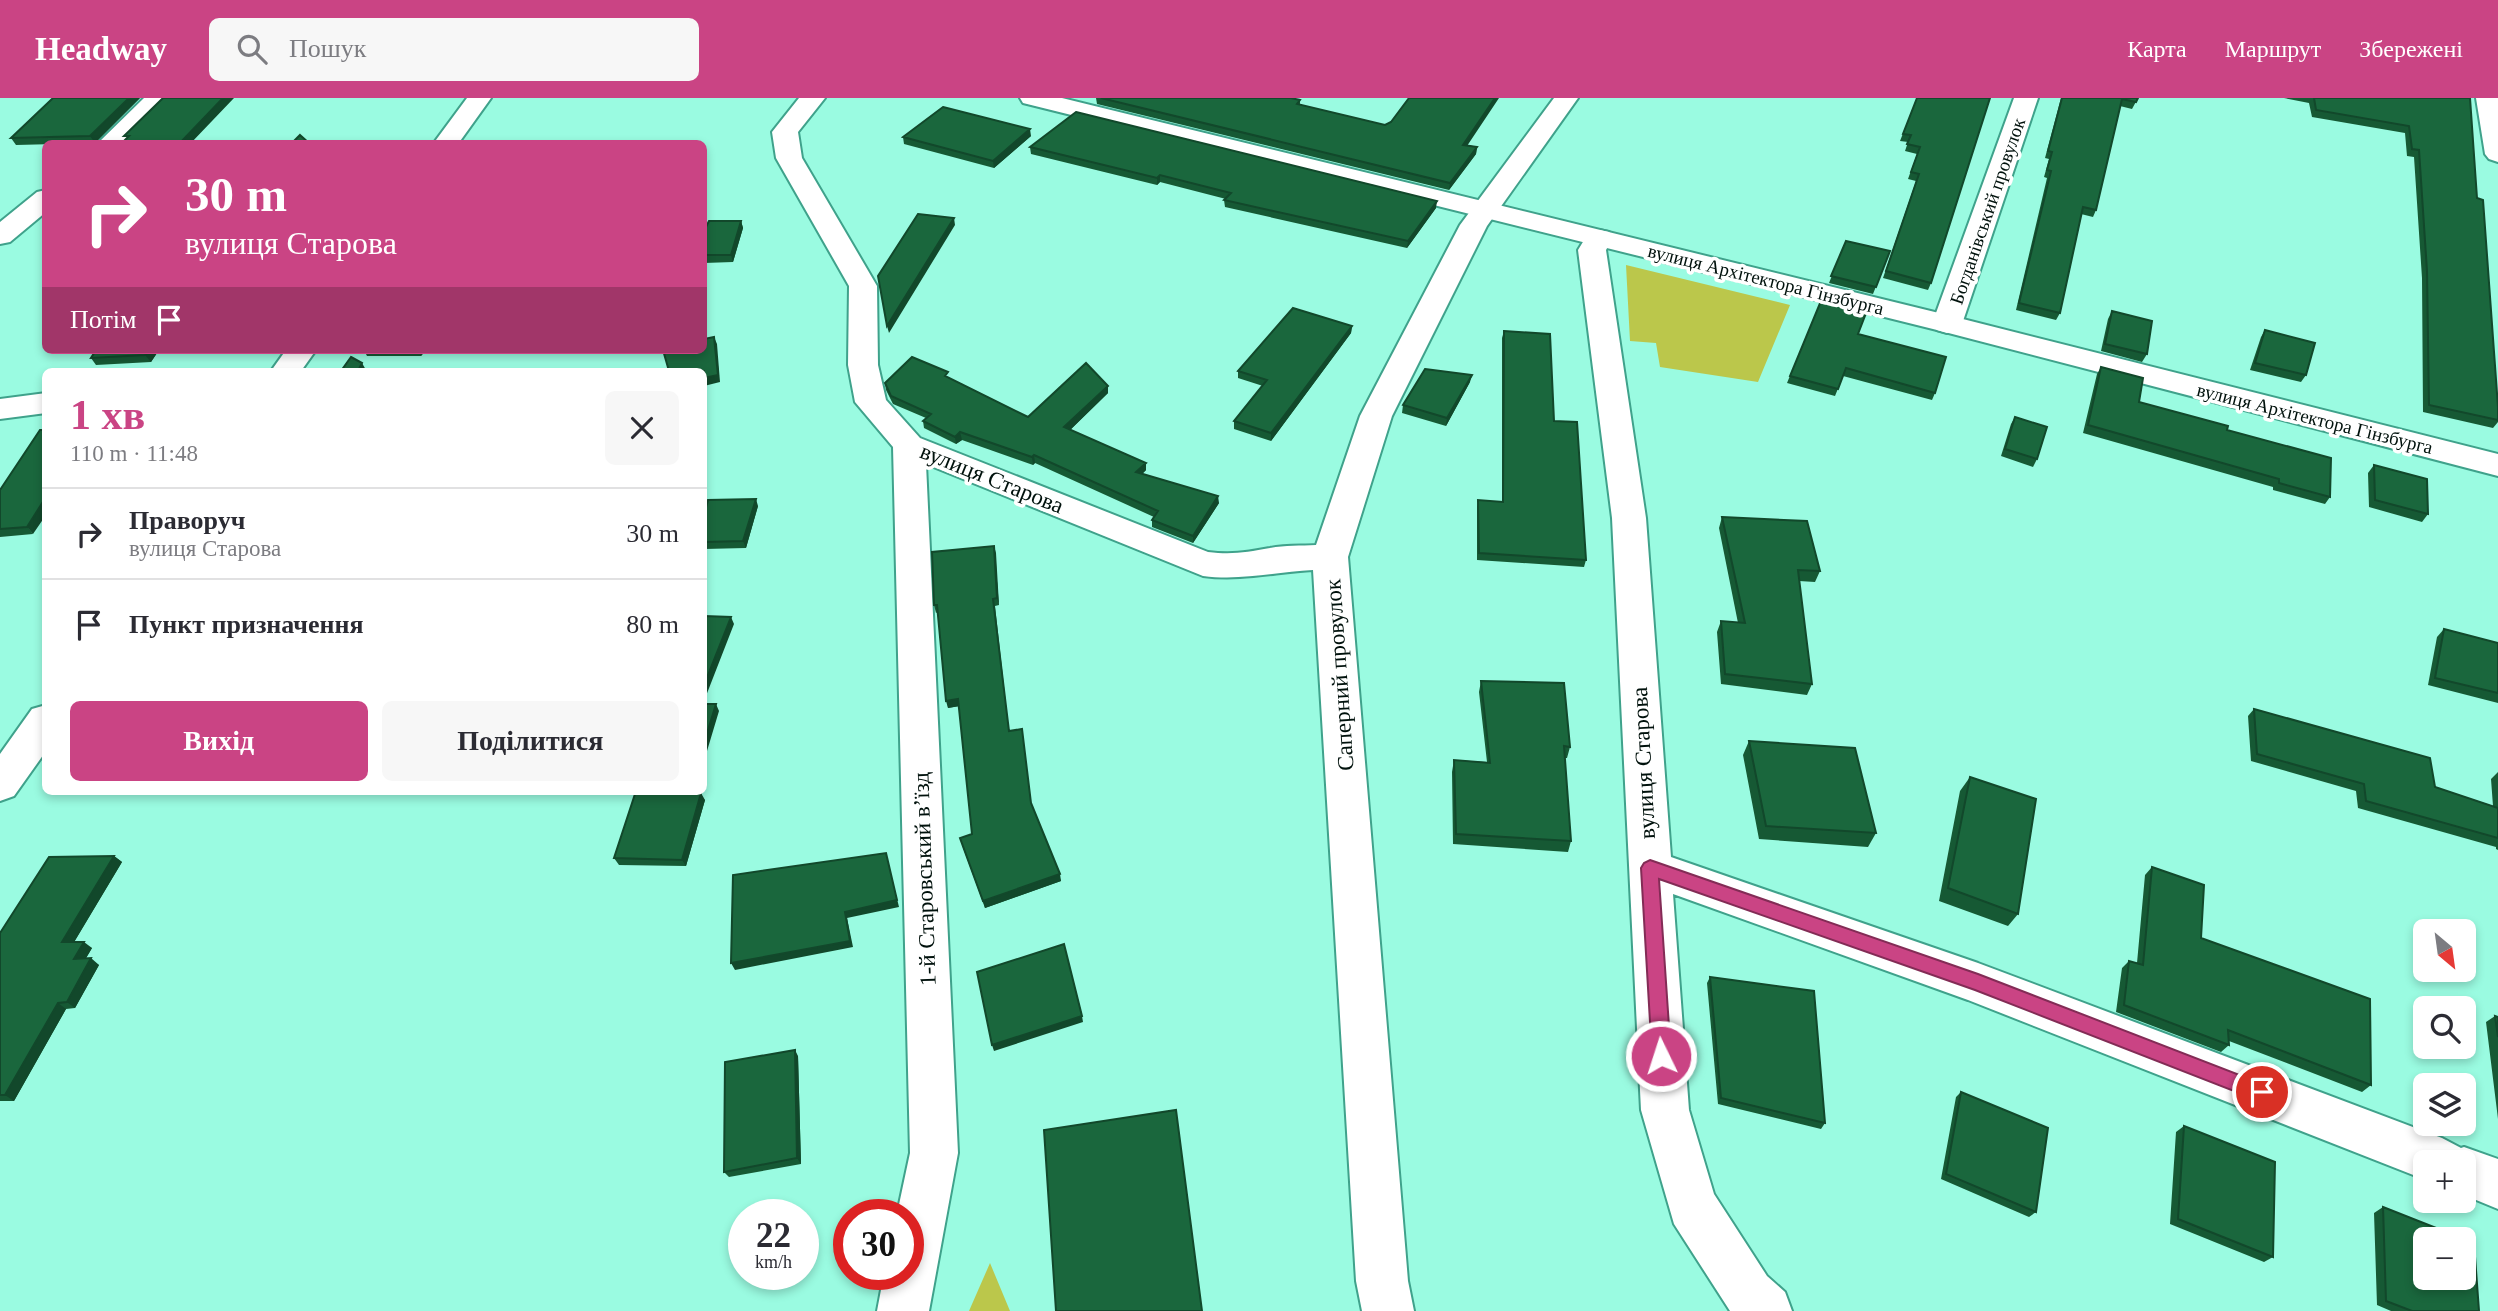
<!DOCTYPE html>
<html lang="uk">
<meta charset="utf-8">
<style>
body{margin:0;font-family:Georgia,serif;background:#f7f7f7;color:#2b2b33;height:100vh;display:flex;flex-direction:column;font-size:26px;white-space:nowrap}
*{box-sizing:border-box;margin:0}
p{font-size:23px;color:#7c7c81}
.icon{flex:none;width:38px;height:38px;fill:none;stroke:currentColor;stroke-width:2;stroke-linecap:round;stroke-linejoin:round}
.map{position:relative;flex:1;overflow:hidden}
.drawer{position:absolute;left:42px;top:270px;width:665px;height:427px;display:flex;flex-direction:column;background:#fff;border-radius:10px;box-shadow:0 4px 10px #0003}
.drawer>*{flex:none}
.hud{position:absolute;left:42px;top:42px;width:665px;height:214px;border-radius:10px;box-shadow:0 4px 10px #0003;background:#ca4484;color:#fff;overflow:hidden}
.needle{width:46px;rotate:151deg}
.controls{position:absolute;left:2413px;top:821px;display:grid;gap:14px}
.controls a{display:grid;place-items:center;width:63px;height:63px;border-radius:10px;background:#fff;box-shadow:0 4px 10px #0003;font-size:35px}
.speed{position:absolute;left:728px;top:1101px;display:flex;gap:14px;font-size:35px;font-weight:700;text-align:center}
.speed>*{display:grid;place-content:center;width:91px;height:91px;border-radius:50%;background:#fff;box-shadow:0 4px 10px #0003;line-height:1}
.speed small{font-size:18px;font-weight:400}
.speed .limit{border:10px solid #d22;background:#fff;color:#111}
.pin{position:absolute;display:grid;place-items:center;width:60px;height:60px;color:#fff;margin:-30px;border:4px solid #fff;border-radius:50%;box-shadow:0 2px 7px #0007}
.me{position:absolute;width:77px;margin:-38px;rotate:356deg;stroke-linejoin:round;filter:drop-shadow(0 0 5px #0008)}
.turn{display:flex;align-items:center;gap:24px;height:147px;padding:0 28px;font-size:32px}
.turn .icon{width:91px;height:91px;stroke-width:2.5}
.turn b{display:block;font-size:49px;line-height:60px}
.then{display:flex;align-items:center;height:66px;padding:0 28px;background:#0003;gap:14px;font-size:26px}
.round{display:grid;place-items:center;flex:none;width:74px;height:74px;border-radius:10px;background:#f7f7f7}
.head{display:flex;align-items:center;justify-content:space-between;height:119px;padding:0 28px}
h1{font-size:42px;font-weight:800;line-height:52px;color:#ca4484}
.action{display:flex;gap:14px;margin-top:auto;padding:14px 28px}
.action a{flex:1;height:80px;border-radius:10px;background:#ca4484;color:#fff;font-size:28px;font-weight:800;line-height:80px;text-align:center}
.action a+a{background:#f7f7f7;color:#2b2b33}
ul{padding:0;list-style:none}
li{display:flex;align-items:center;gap:21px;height:91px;padding:0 28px;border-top:2px solid #e1e1e2}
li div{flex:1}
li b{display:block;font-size:26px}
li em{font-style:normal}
header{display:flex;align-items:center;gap:42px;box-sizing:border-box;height:98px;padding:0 35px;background:#ca4484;color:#fff}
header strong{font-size:33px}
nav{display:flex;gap:38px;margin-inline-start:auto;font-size:24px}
.search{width:490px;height:63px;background:#f7f7f7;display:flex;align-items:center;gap:18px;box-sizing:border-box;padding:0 24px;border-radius:10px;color:#7c7c81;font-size:26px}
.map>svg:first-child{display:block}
</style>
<header>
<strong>Headway</strong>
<div class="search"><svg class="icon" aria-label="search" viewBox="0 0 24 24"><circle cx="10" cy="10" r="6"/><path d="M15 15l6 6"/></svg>Пошук</div>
<nav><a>Карта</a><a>Маршрут</a><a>Збережені</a></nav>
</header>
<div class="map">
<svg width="2498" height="1213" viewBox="0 0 2498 1213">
<rect width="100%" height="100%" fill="#9afbe1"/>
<path fill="#bbc74b" d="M1626,167l164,40 -32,77 -98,-15 -4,-24 -26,-2z
M990,1165l20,48h-41z"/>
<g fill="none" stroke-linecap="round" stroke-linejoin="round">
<defs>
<path id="minor" d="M144,0h26l-46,46h-27z
M799,0h26l-27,34 4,26 75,128 1,79 8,35 34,38 288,114c25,3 39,0 62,-4 15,-3 31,-2 46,-3l44,-129 100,-191 94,-127h24l-91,128 -95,190 -44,141 60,724 6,30h-52l-6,-30 -43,-711c-37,2 -72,11 -110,6l-277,-112 32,689 -29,158h-52l7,-37h24v-60h-11l13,-61 -17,-706 -38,-45 -7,-37 1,-79 -73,-128 -4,-26z
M2014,0h24l-76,226 -5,6 -10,3 -10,-3 -5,-6z
M2476,0h22v64l-9,-3 -4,-5z
M46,92v22l-36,30 -10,2v-22l37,-30z
M1599,132l10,2 4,6 -7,12 40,268 25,339 307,106 464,175 19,10 3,-1 34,12v50l-34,-14v-33h-38v18l-458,-180 -295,-106 16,216 25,84 53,82 18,16 7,19h-62l-56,-87 -33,-114 -29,-592 -34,-268 11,-18z
M46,295v20l-46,6v-20z"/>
<path id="secondary" d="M467,0h24l-33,46h-25z
M286,252h30l-15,21h-30z
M46,607v46l-32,45 -14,5v-47l32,-45z"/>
<path id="primary" d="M1020,0h42l885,217 551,139v22l-561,-146 -914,-227z"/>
</defs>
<use href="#minor" stroke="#3fa28b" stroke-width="4"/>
<use href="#secondary" stroke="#3fa28b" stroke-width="4"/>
<use href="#primary" stroke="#3fa28b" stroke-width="4"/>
<use href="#minor" fill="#fff" fill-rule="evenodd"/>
<use href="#secondary" fill="#fff" fill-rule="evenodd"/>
<use href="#primary" fill="#fff" fill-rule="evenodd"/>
</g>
<path fill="#165934" d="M140,0l-45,45 -79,2 -5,-7z
M1096,0h195l9,2v5l177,42 -1,7 -27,36 -352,-86z
M1917,0l14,185 -3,7 -45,-12 33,-97 -8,-2 9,-25 -12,-3 3,-9 -8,-1z
M2061,0h77l-6,11 -12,-3 -24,104 -3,7 -12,-3 -21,99 -4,7 -40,-10 31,-132 -3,-1 5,-18 -4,-1z
M2284,0h186l7,100 21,209v15l-5,6 -70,-16 -1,-134 -8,-121 -7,-1 -2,-23 -93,-16 -3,-14z
M1031,38l-37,32 -90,-24 -1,-7z
M1030,49l406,61 -29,40 -182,-41 -1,-7 2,-1 -66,-17 -3,3 -126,-31z
M741,123l2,7 -10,34 -29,1v-32z
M1846,143l44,10 -17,43 -44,-11z
M1823,198l35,38 77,59 -3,7 -89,-24 -8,20 -48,-13z
M2112,213l35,43 -5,8 -41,-11 7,-32z
M1352,228l-1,7 -80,108 -37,-12v-8l29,-35 -25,-8v-7z
M2265,232l41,45 -5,7 -51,-12 11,-33z
M1504,233l50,90 32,139 -2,7 -107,-7v-53l1,-7 24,2v-164z
M96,252h63l-8,12 -55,3 -5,-7z
M364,252h62l-5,6h-54z
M2101,269l38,35 88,28 103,67 -5,7 -52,-14v-3l-190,-54 14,-59z
M949,280l79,39 80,-31v7l-38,37 76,40 -4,4 77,29 -26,40 -41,-16v-7l2,-3 -119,-54 -2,2 -71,-25 -6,4 -32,-16 -1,-7 3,-3 -33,-14 -7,-14 -1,-7z
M1470,284l-24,44 -44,-13 1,-8z
M2015,319l22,42 -4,8 -32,-11 10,-32z
M2374,367l54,49 -6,8 -53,-15 -1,-34z
M0,392l33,44 -33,3z
M758,408l-12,42 -42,1v-34z
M1722,419l98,54 -5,11 -16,-1 13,103 -5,11 -86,-11 -4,-52 4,-11 17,2 -19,-95z
M994,448l5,59 -4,1 14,125 23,74 29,76 -76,27 -23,-63 10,-11 -13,-128 -11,2 -10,-96 -2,1 -2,-8z
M2444,531l54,14v60l-70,-18 9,-48z
M1481,583l89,66 -3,11h-3l7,83 -3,11 -115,-8 -1,-72 2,-12 33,2 -8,-70z
M2254,611l181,78 58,19 -2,-27 7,-7v78l-2,-1v-2l-138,-39 -2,-17 -105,-30 -3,-45z
M1749,643l127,92 -8,14 -109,-8 -16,-84z
M1970,679l48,137 -10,12 -69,-25 21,-110z
M694,695l11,7 -19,66 -67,-1 -5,-7z
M114,758l8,6 -48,80 18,6 -6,10 13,7 -24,43 -9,1 -52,92h-14v-168z
M2152,769l49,71 170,147 -9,7 -133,-51v4l-8,7 -105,-40 6,-44 7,-7 8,2 8,-88z
M1710,879l115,146 -4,6 -103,-25 -11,-121z
M2495,918l3,1v102l-12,-97z
M798,958l3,108 -72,13 -5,-5z
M1961,994l75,120 -7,5 -88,-38 15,-82z
M2184,1028l89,131 -9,5 -94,-38 6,-92z
M2383,1109l96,104h-88l-14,-6 -3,-92z"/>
<path fill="#12482b" d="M129,0h11l-45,45 -5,-7z
M223,0h11l-44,46h-11z
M1495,0h4l-36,54v-7z
M1030,31l1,7 -37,32 -1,-7z
M1477,49l-1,7 -27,36 1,-7z
M1160,77v7l-3,3v-7z
M1437,103l-1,7 -29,40 1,-7z
M954,120l1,7 -66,108 -2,-7z
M741,123l2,7 -10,34 -2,-7z
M1352,228l-1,7 -80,108v-8z
M714,239l3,7 3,38 -16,4v-8z
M149,252h10l-8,12 -6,-7z
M418,252h8l-5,6z
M362,265l4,7v1h-8z
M1472,277l-2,7 -24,44 1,-8z
M1108,288v7l-43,42 -1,-8z
M960,334l2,8 -6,4 -1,-7z
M1034,357l1,8 -2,2 -1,-8z
M1146,365v7l-10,10v-8z
M1218,398l1,7 -26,40v-7z
M46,399v18l-13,19 -6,-7z
M756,401l2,7 -12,42 -3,-7z
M994,448l2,7 3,52 -2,-7z
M731,519l3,7 -30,77v-16z
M958,601l2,7 -12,2 -2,-7z
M716,606l3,7 -15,50v-18z
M701,695l4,7 -19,66 -4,-6z
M886,755l13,54 -52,11 6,29 -118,23 -4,-7 114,-51z
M114,758l8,6 -52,87 -8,-7z
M1060,776l1,7 -76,27 -2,-7z
M84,844l8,6 -10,17 -8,-6z
M91,860l8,7 -24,43 -8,-6z
M58,905l8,6 -52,92 -9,-6z
M1082,918l1,6 -89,29 -2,-6z
M795,952l3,6 3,108 -4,-6z"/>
<path fill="#1a673d" stroke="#12482b" stroke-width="2" d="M53,0h76l-39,38 -79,2z
M163,0h60l-44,46h-58l8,-8h-5z
M1101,0h190l9,2 -3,4 88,21 6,-3 18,-24h86l-32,47 14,2 -27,36z
M1917,0h73l-59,185 -45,-12 33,-97 -8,-2 9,-25 -13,-3 4,-9 -8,-1z
M2062,0h76l-2,4 -14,-3 -26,111 -13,-3 -23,106 -41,-10 32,-132 -4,-1 5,-18 -4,-1z
M2314,0h156l7,100 6,2 15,207v13l-69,-15 -2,-134 -8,-121 -7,-1 -3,-23 -93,-16z
M943,9l87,22 -37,32 -90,-24z
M1076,14l361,89 -29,40 -184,-41 7,-7 -71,-18 -3,3 -127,-31z
M300,37l10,9h-19z
M918,116l36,4 -67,108 -9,-50z
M709,123h32l-10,34h-27v-24z
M1846,143l44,10 -14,36 -45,-11z
M1823,198l45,12 -10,26 88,23 -11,36 -89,-25 -8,21 -48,-13z
M1293,210l59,18 -81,107 -37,-12 33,-41 -29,-9z
M2112,213l40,10 -5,33 -42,-10z
M2265,232l50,13 -9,32 -51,-12z
M1504,233l46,3 4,87 23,1 9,138 -107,-7 -1,-53 25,2z
M714,239l4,38 -14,3v-7h-35l-6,-21h41v-11z
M96,252h53l-4,5 -54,3z
M351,259l11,6 -4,8h-17z
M912,259l36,15 -3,4 83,41 58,-54 22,23 -44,41 82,36 -10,9 82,24 -25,40 -41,-16 6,-9 -124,-56 -2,2 -72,-25 -5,5 -32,-16 8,-7 -40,-18 -6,-13z
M2101,269l42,11 -4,24 89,24 -1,4 104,28 -1,39 -51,-14v-4l-191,-54z
M1425,271l47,6 -25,43 -44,-13z
M2015,319l32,10 -10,32 -32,-10z
M40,332h6v67l-19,30 -27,2v-39z
M2374,367l53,14 1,35 -53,-14z
M756,401l-13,42 -39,1v-27l4,-15z
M1722,419l85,4 13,50 -22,-1 14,114 -87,-10 -4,-53 24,2z
M994,448l3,52 -4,1 16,132 13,-2 9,74 29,71 -77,27 -23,-63 12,-4 -14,-135 -12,2 -9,-96h-3l-2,-53z
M704,518l27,1 -27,68z
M2444,531l54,14v50l-63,-15z
M1481,583l83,2 6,64 -6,-1 7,95 -115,-7 -2,-74 36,3z
M704,606h12l-12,39z
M2254,611l176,49 5,29 63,21v30l-132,-37 -2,-17 -107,-30z
M1749,643l106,7 21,85 -110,-7z
M1970,679l66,22 -18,115 -70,-26z
M636,693h53l-1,2h13l-19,67 -68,-2z
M886,755l11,47 -52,12 5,29 -119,22 2,-88z
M114,758l-52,86h22l-10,17 17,-1 -24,44 -9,1 -53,92h-5v-162l49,-76z
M2152,769l52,18 -3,53 169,61 1,86 -143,-55 1,15 -105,-40 5,-44 14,4z
M1064,846l18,72 -90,29 -15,-73z
M1710,879l104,14 11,132 -104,-25z
M2495,918l3,1v20z
M795,952l2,108 -73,14 1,-110z
M1961,994l87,36 -12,84 -90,-38z
M1176,1012l26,201h-146l-12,-181z
M2184,1028l91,36 -2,95 -95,-38z
M2383,1109l81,32h-38v39h38v-39l10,4 5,68h-67l-26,-10z"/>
<path fill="#ca4484" stroke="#832c56" stroke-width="2" d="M1650,762l328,114 290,112 3,6 -3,7 -6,3 -287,-112 -316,-111 12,177 -3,6 -7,3 -6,-3 -3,-6 -11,-188 3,-5z"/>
<g text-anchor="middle" stroke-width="7" stroke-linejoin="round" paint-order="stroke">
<g font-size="19" fill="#00110c" stroke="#fff">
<text transform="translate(1987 113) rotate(-71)" y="7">Богданівський провулок</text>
<text transform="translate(1766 181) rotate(14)" y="7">вулиця Архітектора Гінзбурга</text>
<text transform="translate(2315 320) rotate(14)" y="7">вулиця Архітектора Гінзбурга</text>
</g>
<g font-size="23" fill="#00110c" stroke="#fff">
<text transform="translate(992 380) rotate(22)" y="8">вулиця Старова</text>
<text transform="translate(1339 577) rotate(-94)" y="8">Саперний провулок</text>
<text transform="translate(1643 665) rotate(-93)" y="8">вулиця Старова</text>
<text transform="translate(924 781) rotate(-92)" y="8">1-й Старовський в’їзд</text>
</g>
</g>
</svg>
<div class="controls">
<a><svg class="needle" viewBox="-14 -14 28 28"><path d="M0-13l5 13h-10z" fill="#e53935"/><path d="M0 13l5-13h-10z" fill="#7c7c81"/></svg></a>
<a><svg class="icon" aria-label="search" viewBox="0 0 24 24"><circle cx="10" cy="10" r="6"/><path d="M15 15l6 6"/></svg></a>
<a><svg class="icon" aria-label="layers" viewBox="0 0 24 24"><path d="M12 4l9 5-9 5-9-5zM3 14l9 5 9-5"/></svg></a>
<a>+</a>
<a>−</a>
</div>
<div class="speed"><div>22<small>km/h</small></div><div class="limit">30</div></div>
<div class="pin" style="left:2262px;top:994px;background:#d93025"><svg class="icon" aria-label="arrive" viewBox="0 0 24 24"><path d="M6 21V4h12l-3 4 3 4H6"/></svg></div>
<svg class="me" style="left:1661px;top:958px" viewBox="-20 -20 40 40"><circle r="17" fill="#ca4484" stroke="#fff" stroke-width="3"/><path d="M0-11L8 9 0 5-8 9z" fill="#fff"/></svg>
<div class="hud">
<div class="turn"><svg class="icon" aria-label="right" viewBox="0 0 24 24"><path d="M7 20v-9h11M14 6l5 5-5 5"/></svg><div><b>30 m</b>вулиця Старова</div></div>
<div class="then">Потім<svg class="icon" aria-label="arrive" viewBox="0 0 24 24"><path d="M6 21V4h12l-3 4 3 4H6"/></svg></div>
</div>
<section class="drawer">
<div class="head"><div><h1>1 хв</h1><p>110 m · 11:48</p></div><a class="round"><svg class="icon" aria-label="close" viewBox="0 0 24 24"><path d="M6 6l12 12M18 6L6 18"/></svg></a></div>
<ul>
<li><svg class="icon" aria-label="right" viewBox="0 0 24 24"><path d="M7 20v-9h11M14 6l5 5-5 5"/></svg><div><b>Праворуч</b><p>вулиця Старова</p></div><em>30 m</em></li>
<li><svg class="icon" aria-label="arrive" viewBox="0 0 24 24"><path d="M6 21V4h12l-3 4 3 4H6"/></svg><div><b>Пункт призначення</b></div><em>80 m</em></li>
</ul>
<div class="action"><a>Вихід</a><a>Поділитися</a></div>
</section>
</div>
